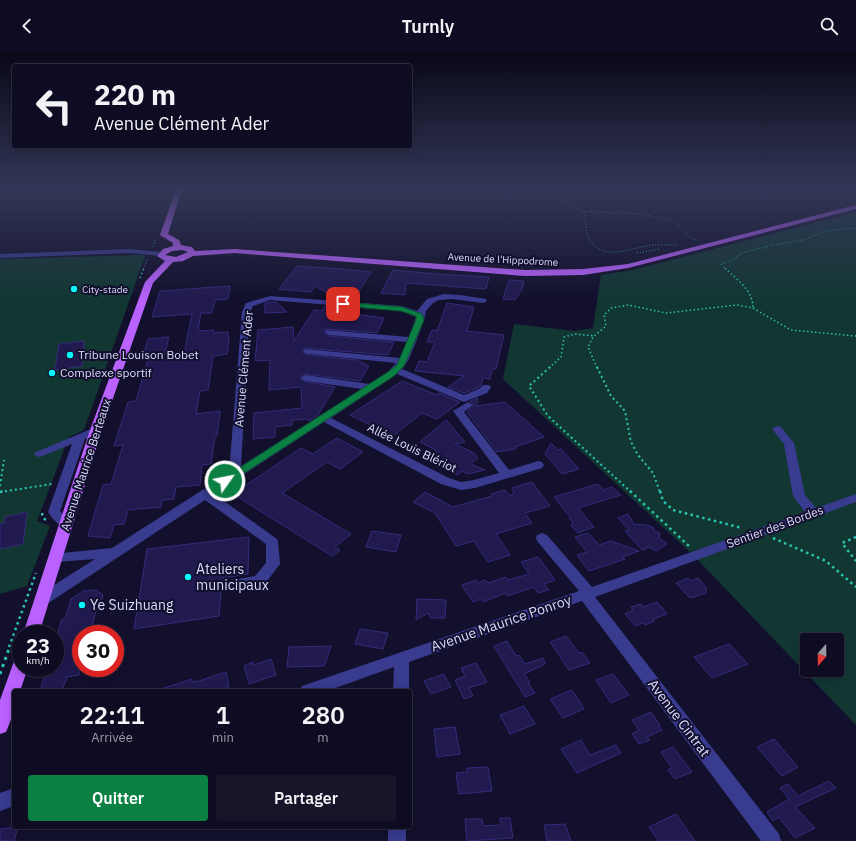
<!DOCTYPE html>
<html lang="fr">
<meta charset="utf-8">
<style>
body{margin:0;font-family:"IBM Plex Sans",sans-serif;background:#17152a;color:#f1f3f6;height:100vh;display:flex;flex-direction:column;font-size:15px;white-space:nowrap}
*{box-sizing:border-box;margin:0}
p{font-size:13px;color:#9b9ba5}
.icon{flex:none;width:22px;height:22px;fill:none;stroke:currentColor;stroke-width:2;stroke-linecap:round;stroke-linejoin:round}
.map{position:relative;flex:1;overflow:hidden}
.side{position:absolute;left:12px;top:637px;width:400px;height:140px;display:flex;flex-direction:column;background:#0e0c22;border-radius:4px;box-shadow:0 2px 10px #0003,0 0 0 1px #2e2c40}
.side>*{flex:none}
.hud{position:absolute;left:12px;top:12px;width:400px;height:84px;border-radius:4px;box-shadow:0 2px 10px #0003,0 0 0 1px #2e2c40;background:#0e0c22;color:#f1f3f6;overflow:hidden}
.needle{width:26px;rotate:200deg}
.buttons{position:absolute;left:800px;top:581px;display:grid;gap:8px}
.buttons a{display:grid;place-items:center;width:44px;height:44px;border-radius:4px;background:#0e0c22;box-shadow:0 2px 10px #0003,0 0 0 1px #2e2c40;font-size:20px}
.speed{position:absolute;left:12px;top:573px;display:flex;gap:8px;font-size:20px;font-weight:700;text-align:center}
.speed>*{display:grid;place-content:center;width:52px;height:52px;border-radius:50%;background:#0e0c22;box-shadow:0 2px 10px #0003,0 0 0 1px #2e2c40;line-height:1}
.speed small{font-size:10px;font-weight:400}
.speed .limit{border:6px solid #d22;background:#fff;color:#111}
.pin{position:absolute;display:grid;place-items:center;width:34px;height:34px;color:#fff;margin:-17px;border-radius:8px;box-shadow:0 2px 6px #0006}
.me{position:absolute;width:44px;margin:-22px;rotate:57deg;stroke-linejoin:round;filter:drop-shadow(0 0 3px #0008)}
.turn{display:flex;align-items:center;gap:14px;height:84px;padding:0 16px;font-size:18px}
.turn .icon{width:52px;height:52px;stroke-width:2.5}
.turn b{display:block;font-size:28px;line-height:34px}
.eta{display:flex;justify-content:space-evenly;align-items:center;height:68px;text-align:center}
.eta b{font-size:24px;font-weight:600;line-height:28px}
.primary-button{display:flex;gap:8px;margin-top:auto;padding:8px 16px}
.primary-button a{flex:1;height:46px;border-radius:4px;background:#0b8043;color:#fff;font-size:16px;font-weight:600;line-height:46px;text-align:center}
.primary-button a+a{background:#17152a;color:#f1f3f6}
header{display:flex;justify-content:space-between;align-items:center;height:52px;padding:0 16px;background:#0e0c22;font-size:18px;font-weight:600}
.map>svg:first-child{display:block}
</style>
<header><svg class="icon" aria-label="back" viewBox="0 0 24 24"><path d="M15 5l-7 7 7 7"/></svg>Turnly<svg class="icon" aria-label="search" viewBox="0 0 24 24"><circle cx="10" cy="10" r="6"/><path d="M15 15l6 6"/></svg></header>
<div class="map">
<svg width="856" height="789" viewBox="0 0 856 789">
<rect width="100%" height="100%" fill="#12102d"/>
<path fill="#123733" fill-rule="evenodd" d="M856,160v513l-162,-169 -191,-177 11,-55 61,7 18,-3 8,-53 32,-5zM807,588h30v30h-30z
M141,203l4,1 -61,174 -15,7 -32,84 13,5 -23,60 -27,8v-335z"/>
<path fill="#211a4f" stroke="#352b7c" d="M297,214l45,3 29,3 -13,21 -7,3 -22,-2 -14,-8 -4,6 -32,-3z
M393,218l43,4 53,3 -3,12 -80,-6 -1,12 -24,-2z
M509,228l15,1 -2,8 -7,11 -12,-1z
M230,234l-2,13 -13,1 -3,13h-11l-3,18 16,-1v3l14,-1v4h1l-2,18 -14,2 -5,34 -8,1 -4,23 24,-3 -3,25h-2l-4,28 -9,1 -2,20 -24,2 -2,12 -12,1 -1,7 -33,3 -4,14 -10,1 -4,13 -22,-2 15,-51 8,-1 12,-39 -9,1 14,-44 8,-1 14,-49h-6l4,-13 21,-2 -6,23 20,-1 9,-45 -40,3 8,-26z
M270,250h6l11,10 -22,1v-10z
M447,251l27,4 -7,24 37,4 -8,34h-4l-2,10 -7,-1 -2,7 -3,3 -14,5 -16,-6 16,-11 -49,-5 4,-10 8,1 8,-20h-8l5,-12 5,1z
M325,254l17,2 -3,4 45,6 -7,15 -51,-4 -2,3 5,4 65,6 -6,13 -84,-7 -2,4 6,3 49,5 12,6 -9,15 -54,-7 -4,1 -2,3 3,3 32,6 -17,28 -9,6 -3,-2 -14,1v5l-17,2v10l-22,2 1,-26 48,-5 -1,-21 -32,3 1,-30 -15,1 3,-31 35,-3 1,14 20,-31 8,1z
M84,289l-2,25 -27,4 4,-26z
M402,329l35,14 2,-2 21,9 -23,17 -15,-6 -29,23 -43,-21z
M478,346l-2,8 29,-4 39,35 -29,10 1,2 -19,3 -30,-40 7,-7 -4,-4z
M446,368l19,22 -10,2 19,9 4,5 -7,6 14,6 -17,4 -6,-3 -4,4 -15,-7 4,-4 -18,-9 7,-5 -16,-8z
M337,386l26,14 -23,17 -13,-7 -45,31 69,41 -16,13 5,3 -8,6 -99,-62 68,-46 12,6z
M551,391l7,7 3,-1 18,20 -17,5 -17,-20z
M532,430l18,24 -25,7 7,10 -36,11 14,21 -22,7 -14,-21 -18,5 -21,-33 -22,-11 12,-10 28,15 39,-11 -1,-2 14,-4 5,6 4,-3 -2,-5z
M598,432l5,6 9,-3 9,8 -43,13 16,19 -16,6 -7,-8 2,-2 -4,-5 1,-1 -16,-20z
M27,460l-4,32 -23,5v-25l4,-1 1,-6z
M628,462l6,10 13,1 7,3v3l6,2 -1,5 8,6 -11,7 -6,-4 -8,3 -17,-19 4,-1 -11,-12z
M372,479l29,4 -5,17 -30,-5z
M588,481l11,12 12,-4 28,10 -17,6 3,2 -36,12 -12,-16 10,-3 -12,-15z
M249,485l-1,37 -26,4 -4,7 3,7 -2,24 -85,13 13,-80z
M538,505l17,23 -11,4 5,6 -11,3 -4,-6 -27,9 -1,-3 -23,9 -2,-3 -8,3 -11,-17 14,-5 1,3 8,-3 3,3 18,-6 2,3 21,-6 -8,-12z
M688,526l2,3 8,-3 8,9v6l-16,5 -14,-15z
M96,538l7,5 -3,10 -3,2 -7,27h-9v33l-2,8 -12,2 -5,14h-22l7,-23h8v-26l7,-23h3l6,-20 12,-8z
M417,547l29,1 -1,18h-14l-3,-5 -12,7z
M657,550l10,12 -14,5 2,2 -10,4 -2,-2 -8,3 -10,-12 8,-4 -2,-3 10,-3 2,3z
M360,577l28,4 -5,16 -28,-5z
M566,584l13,17 3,-1 8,11 -21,7 -19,-28z
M507,589l9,15 3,-1 6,9 18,-6 2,6 -21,10 6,8 -2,1 7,10 -10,4 -31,-51z
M729,592l19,20 -36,14 -18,-21z
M331,594l-7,20 -37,1 2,-20z
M271,607l5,16 -27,9 -5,-18 9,-4 1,3z
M476,611l11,19 -18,6 4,8 -9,3 -9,-19 10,-4 -4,-8z
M226,620l3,15 -14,4h-54v-2l31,-10v3l7,-1z
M444,622l7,13 -20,7 -7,-13z
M613,622l16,21 -18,8 -15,-23z
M572,638l12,19 -21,9 -13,-19z
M524,654l11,18 -25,10 -10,-19z
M651,660l9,13h-2l4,5 -15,7 3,3 -11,4 -7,-10 7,-4 -7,-10z
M455,675l5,27 -23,3 -3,-28z
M774,687l24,28 -16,9 -25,-29z
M581,688l9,15 26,-10 5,8 -44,20 -16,-24z
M673,695l19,25 -17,7 -7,-9 4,-2 -11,-16z
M488,715l4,24 -33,3 -3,-21 11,-1v-4z
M829,729l7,7 -41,19 20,21 -20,10 -16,-21 -6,4 -6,-9 22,-13 -9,-11 8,-4 10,12z
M676,762l19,27h-37l-9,-14z
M500,766h10l3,20 -46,3 -2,-22h17l1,7 18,-1z
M565,772l6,17h-24l-3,-16z
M18,775l-4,14h-14v-12z"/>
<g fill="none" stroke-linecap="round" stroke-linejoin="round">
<path stroke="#29c5b0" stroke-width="1" stroke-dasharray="1 2" stroke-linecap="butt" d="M551,137c19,29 46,22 76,24 13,1 29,3 42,7 15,5 15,16 27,20
M584,160c2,10 1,22 7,30 13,18 38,7 55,4 10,-2 21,-1 31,-1
M153,195l3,-9
M637,201l23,-4
M143,217l4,-9
M726,217l-5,-5 12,-4 9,-7 31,-8 31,-5 21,-9 31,-3"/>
<path stroke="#29c5b0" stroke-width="1.5" stroke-dasharray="1.5 2.5" stroke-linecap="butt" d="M725,216c12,12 28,22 28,40
M140,226l4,-10
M549,316l12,-11 3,-20 11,-3 20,2
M597,316l-9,-21 5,-10 13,-11 -2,-11 7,-7 17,-3 38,8 71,-8 16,3 38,22 65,6"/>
<path stroke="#29c5b0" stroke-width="2" stroke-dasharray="2 3" stroke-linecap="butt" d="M550,315l-21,19 19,30 83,76
M597,315l14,29 14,15 6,31 7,13 15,18 7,19
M0,434l4,-26
M0,440l52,-8"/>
<path stroke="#29c5b0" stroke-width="2.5" stroke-dasharray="2.5 3.5" stroke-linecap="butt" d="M630,439l60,56
M660,439l3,10 10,9 69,18
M0,440l4,-1
M42,461l1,5 3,2
M856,485l-14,6 14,18
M773,486l53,23 30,26
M9,595l27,-74"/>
<path stroke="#29c5b0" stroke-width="3" stroke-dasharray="3 4.5" stroke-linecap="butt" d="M0,622l10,-28"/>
<path fill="#383b8e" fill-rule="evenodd" d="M129,197l32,3 4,2 -4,2 -32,-3 -129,5v-4z
M444,242l16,1 26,4 1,2 -4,2 -31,-4 -13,1 -6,3 -7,8 -2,9 -8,22 -8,19 -6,8 62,26 15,-6 4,-4h6l2,2 -4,6 -23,9 -67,-28 -66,44 118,60 12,4 13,-2 25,-7 -46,-62 15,-9 5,3 -9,7 45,58 29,-9 4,1 2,3 -2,3 -67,20 -14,2 -20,-6 -117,-62 -110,72 63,45 1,3 2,22 -16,21 -38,6 -5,-1 -2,-4 2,-4 34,-6 11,-13v-19l-61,-44 -158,104 -5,1 -5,-1 -2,-4 2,-4 58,-37 -38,3 -5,-2 -2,-3 2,-3 60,-6 117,-75 13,-161 4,-9 24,-7 132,10 15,5 10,-12zM270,248l131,11 15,6 -7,20 -83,-7 -1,2 4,3 78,7 -7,16 -95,-9 -2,2 2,2 3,1 88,9 -8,9 -19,12 -63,-9 -3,1 -2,2 2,2 3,1 56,8 -121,77 9,-154 3,-6z
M777,374l4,1 13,16 11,52 11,13 40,-14v8l-261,95 184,237 2,7h-20l-179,-240 -173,61v29h-16l1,-24 -67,24h-27l2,-5 6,-2 271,-93 -42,-50 -1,-3 1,-3 5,-2 5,2 45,52 213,-75 -12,-16 -9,-52 -12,-15z
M96,375l5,3 -1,2 -15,7 -25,72 13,13 -2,3c-9,3 -18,-7 -23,-15l24,-68 -32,13 -4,-1 -2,-2 2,-2z
M14,736v18l-14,5v-18z
M388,775h18v14h-18z"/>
<path fill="#b962ff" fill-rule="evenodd" d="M176,137h6l-14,45 11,6 2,5 11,2 3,4 40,-2 290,21 58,-1 45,-5 228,-59v4l-228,59 -45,7 -58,1 -290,-23 -42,3 -10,5 -10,1 -20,21 -51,147 -63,204h-16l67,-204 55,-148 20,-21 -8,-5 6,-7 10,-3v-3l-13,-8zM182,198l6,2 -12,5 -11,-2 7,-4z
M21,605v11h7l-8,23h-6c0,16 -1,26 -8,41l-6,2v-34l13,-36 2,-5z"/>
</g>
<linearGradient id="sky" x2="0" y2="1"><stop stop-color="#0a0919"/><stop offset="0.55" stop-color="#333757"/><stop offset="1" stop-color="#333757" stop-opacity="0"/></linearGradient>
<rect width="856" height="248" fill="url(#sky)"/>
<path fill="#0b8043" stroke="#07532c" d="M343,250l59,5 20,7 2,6 -20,46 -10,10 -165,107h-7l-2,-2 2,-2 166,-107 9,-7 19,-45v-4l-15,-5 -60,-5v-3z"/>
<g fill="#07f9ff" stroke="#12102d" stroke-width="1.5">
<circle cx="74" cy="237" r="4"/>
<circle cx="70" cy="303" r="4"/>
<circle cx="52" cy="321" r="4"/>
<circle cx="188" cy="525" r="4"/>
<circle cx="82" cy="553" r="4"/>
</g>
<g text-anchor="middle" stroke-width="4" stroke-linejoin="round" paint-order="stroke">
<g font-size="10" fill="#dddbff" stroke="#12102d">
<text transform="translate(503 207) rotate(3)" y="4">Avenue de l'Hippodrome</text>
</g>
<g font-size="10" fill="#dddbff" stroke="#12102d" text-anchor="start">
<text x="82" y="241">City-stade</text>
</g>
<g font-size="12" fill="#dddbff" stroke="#12102d" text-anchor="start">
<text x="78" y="307">Tribune Louison Bobet</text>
<text x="60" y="325">Complexe sportif</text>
</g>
<g font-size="12" fill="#dddbff" stroke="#12102d">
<text transform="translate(244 317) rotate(-85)" y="4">Avenue Clément Ader</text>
<text transform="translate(412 396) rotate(26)" y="4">Allée Louis Blériot</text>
<text transform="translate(86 413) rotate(-72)" y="4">Avenue Maurice Berteaux</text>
<text transform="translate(775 475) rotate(-20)" y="4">Sentier des Bordes</text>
</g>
<g font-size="14" fill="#dddbff" stroke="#12102d" text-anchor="start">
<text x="196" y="522">Ateliers<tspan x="196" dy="16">municipaux</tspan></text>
<text x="90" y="558">Ye Suizhuang</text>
</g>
<g font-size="14" fill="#dddbff" stroke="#12102d">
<text transform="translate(501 571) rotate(-19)" y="5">Avenue Maurice Ponroy</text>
<text transform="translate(679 666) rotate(53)" y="5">Avenue Cintrat</text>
</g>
</g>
</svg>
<div class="buttons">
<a><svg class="needle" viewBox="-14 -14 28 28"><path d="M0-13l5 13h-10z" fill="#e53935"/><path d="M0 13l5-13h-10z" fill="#9b9ba5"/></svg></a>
</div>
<div class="speed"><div>23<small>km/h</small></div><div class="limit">30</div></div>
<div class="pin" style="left:343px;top:252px;background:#d93025"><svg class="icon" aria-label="arrive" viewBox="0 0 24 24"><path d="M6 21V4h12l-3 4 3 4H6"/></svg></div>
<svg class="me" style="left:225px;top:429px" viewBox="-20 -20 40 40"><circle r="17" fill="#0b8043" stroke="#fff" stroke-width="3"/><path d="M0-11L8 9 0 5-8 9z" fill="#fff"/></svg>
<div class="hud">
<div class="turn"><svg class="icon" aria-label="left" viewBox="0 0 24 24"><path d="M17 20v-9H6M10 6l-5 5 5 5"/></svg><div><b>220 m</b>Avenue Clément Ader</div></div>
</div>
<section class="side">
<div class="eta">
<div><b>22:11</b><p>Arrivée</p></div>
<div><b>1</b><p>min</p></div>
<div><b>280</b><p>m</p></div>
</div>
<div class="primary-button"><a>Quitter</a><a>Partager</a></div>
</section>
</div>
